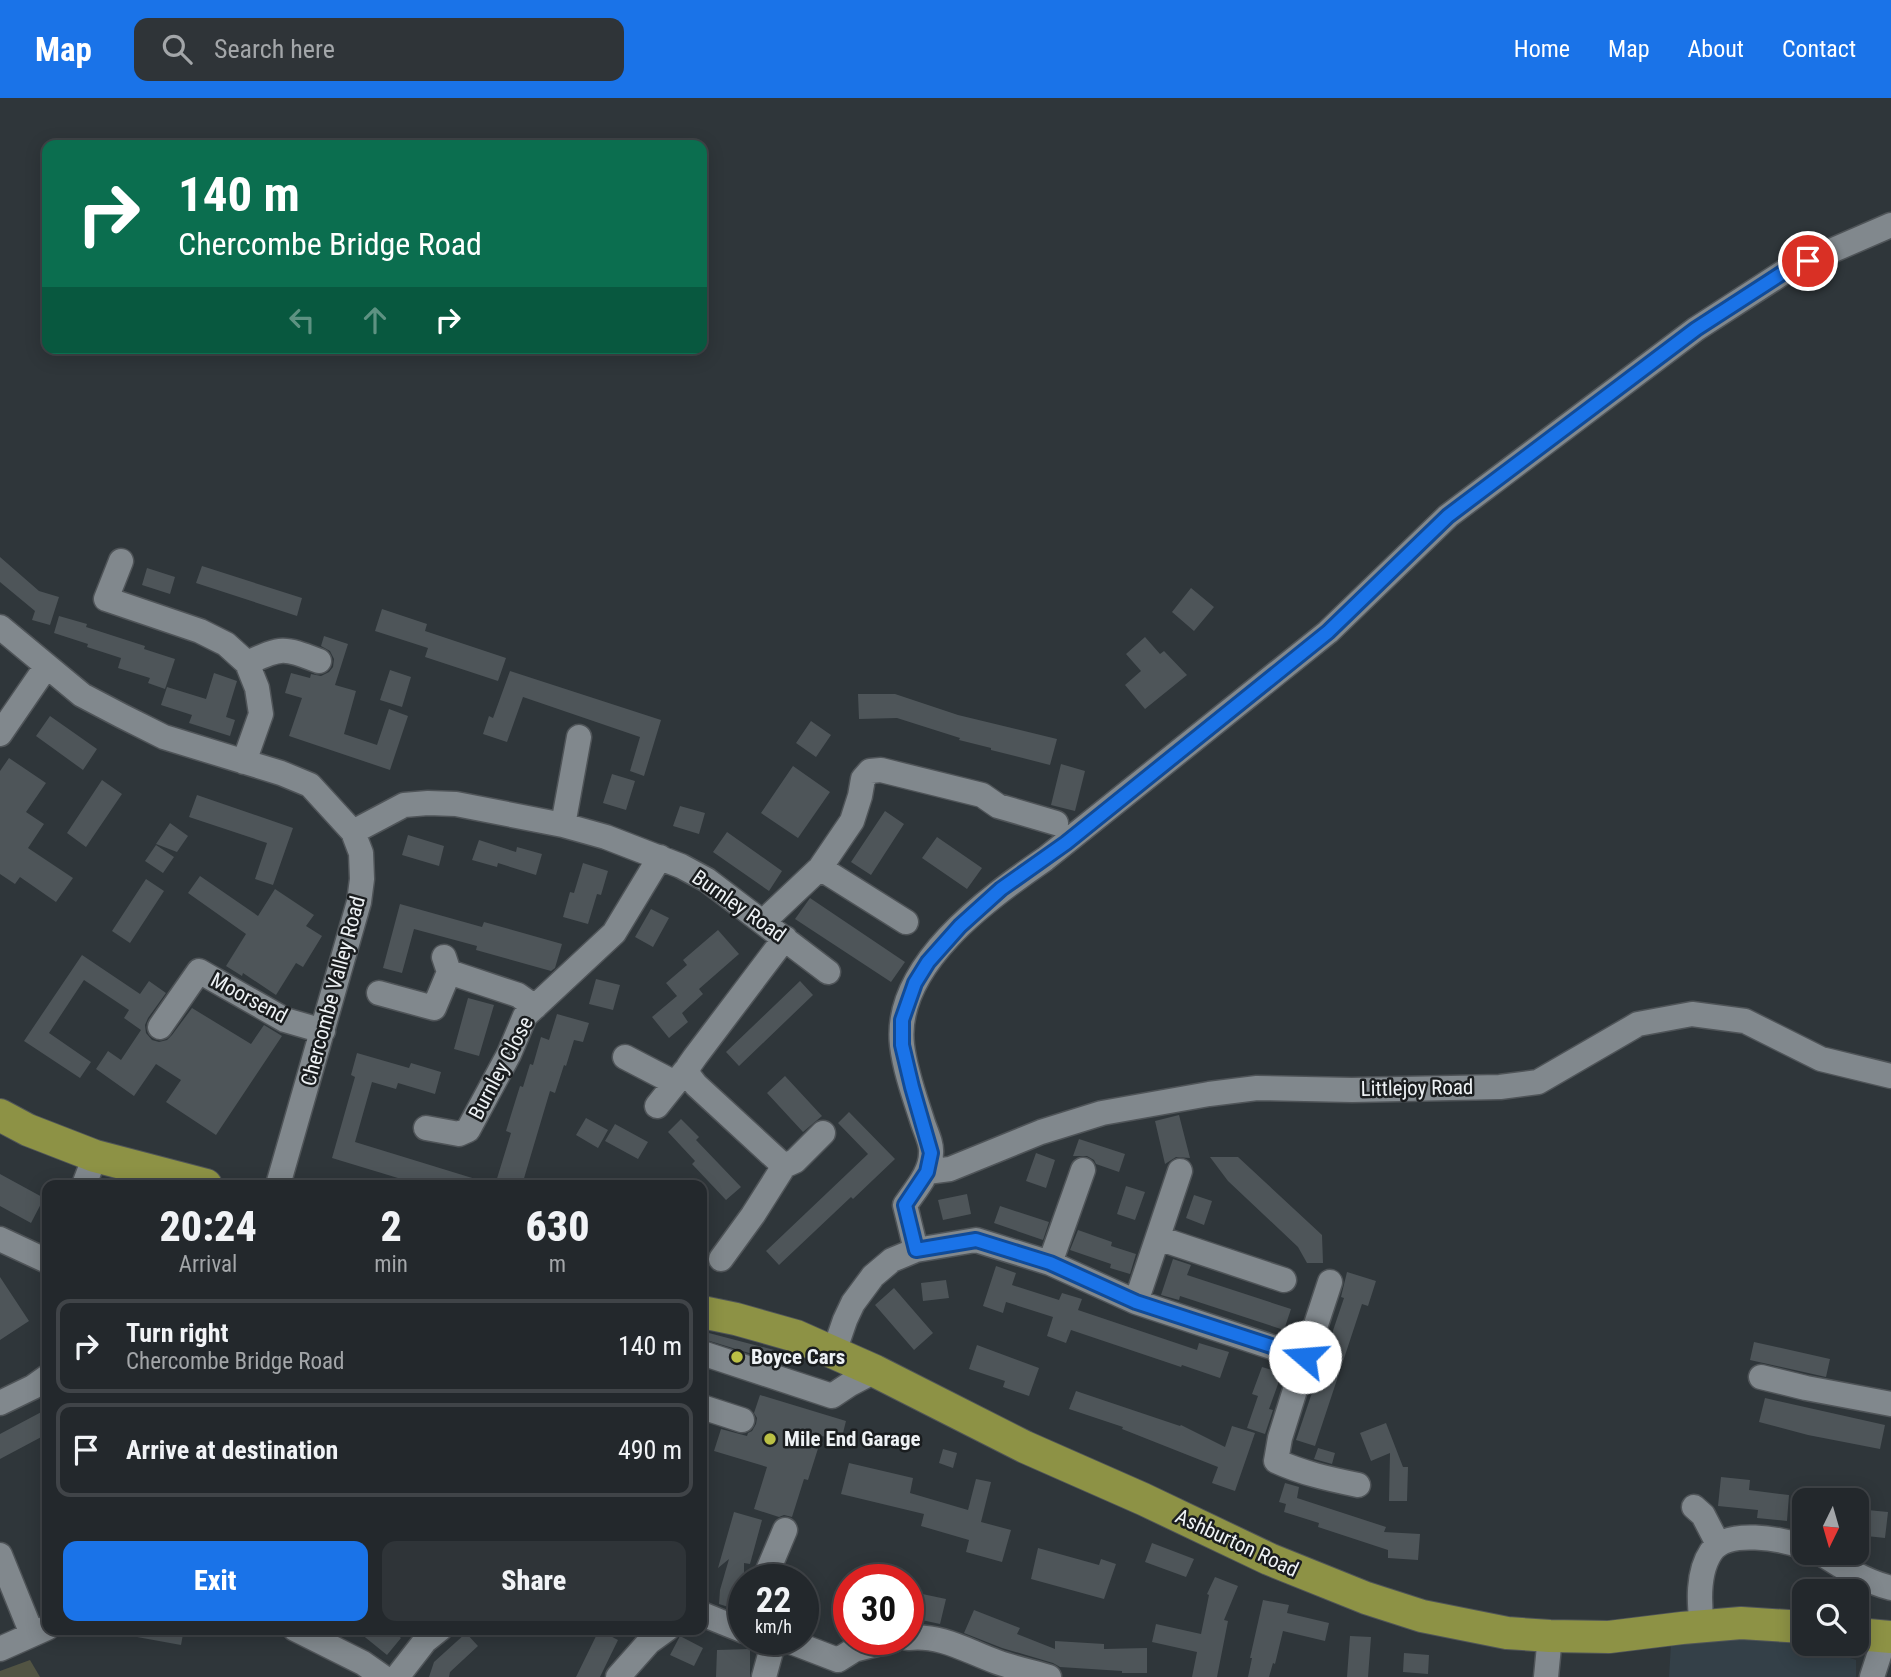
<!DOCTYPE html>
<style>
body{margin:0;font-family:"Roboto Condensed",sans-serif;background:#2f3438;color:#f1f3f6;height:100vh;display:flex;flex-direction:column;font-size:26px;white-space:nowrap}
*{box-sizing:border-box;margin:0}
p{font-size:23px;color:#a3a6a9}
.icon{flex:none;width:38px;height:38px;fill:none;stroke:currentColor;stroke-width:2;stroke-linecap:round;stroke-linejoin:round}
.map{position:relative;flex:1;overflow:hidden}
.details{position:absolute;left:42px;top:1082px;width:665px;height:455px;display:flex;flex-direction:column;background:#23282c;border-radius:14px;box-shadow:0 4px 18px #0003,0 0 0 2px #404448}
.details>*{flex:none}
.top-card{position:absolute;left:42px;top:42px;width:665px;height:214px;border-radius:14px;box-shadow:0 4px 18px #0003,0 0 0 2px #404448;background:#0b6e4f;color:#fff;overflow:hidden}
.needle{width:46px;rotate:185deg}
.fabs{position:absolute;left:1792px;top:1390px;display:grid;gap:14px}
.fabs a{display:grid;place-items:center;width:77px;height:77px;border-radius:14px;background:#23282c;box-shadow:0 4px 18px #0003,0 0 0 2px #404448;font-size:35px}
.speed{position:absolute;left:728px;top:1466px;display:flex;gap:14px;font-size:35px;font-weight:700;text-align:center}
.speed>*{display:grid;place-content:center;width:91px;height:91px;border-radius:50%;background:#23282c;box-shadow:0 4px 18px #0003,0 0 0 2px #404448;line-height:1}
.speed small{font-size:18px;font-weight:400}
.speed .limit{border:10px solid #d22;background:#fff;color:#111}
.pin{position:absolute;display:grid;place-items:center;width:60px;height:60px;color:#fff;margin:-30px;border:4px solid #fff;border-radius:50%;box-shadow:0 2px 7px #0007}
.me{position:absolute;width:77px;margin:-38px;rotate:288deg;stroke-linejoin:round;filter:drop-shadow(0 0 5px #0008)}
.turn{display:flex;align-items:center;gap:24px;height:147px;padding:0 21px;font-size:32px}
.turn .icon{width:91px;height:91px;stroke-width:2.5}
.turn b{display:block;font-size:49px;line-height:60px}
.lanes{display:flex;align-items:center;height:66px;padding:0 21px;background:#0003;justify-content:center;gap:35px;direction:ltr}
.lanes .off{opacity:.35}
.eta{display:flex;justify-content:space-evenly;align-items:center;height:119px;text-align:center}
.eta b{font-size:42px;font-weight:800;line-height:49px}
.button{display:flex;gap:14px;margin-top:auto;padding:14px 21px}
.button a{flex:1;height:80px;border-radius:14px;background:#1a73e8;color:#fff;font-size:28px;font-weight:800;line-height:80px;text-align:center}
.button a+a{background:#2f3438;color:#f1f3f6}
ul{padding:0;list-style:none}
li{display:flex;align-items:center;gap:21px;height:94px;margin:0 14px 10px;padding:0 7px;border:4px solid #404448;border-radius:14px}
li div{flex:1}
li b{display:block;font-size:26px}
li em{font-style:normal}
header{display:flex;align-items:center;gap:42px;box-sizing:border-box;height:98px;padding:0 35px;background:#1a73e8;color:#fff}
header strong{font-size:33px}
nav{display:flex;gap:38px;margin-inline-start:auto;font-size:24px}
.search{width:490px;height:63px;background:#2f3438;display:flex;align-items:center;gap:18px;box-sizing:border-box;padding:0 24px;border-radius:14px;color:#a3a6a9;font-size:26px}
.map>svg:first-child{display:block}
</style>
<header>
<strong>Map</strong>
<div class="search"><svg class="icon" aria-label="search" viewBox="0 0 24 24"><circle cx="10" cy="10" r="6"/><path d="M15 15l6 6"/></svg>Search here</div>
<nav><a>Home</a><a>Map</a><a>About</a><a>Contact</a></nav>
</header>
<div class="map">
<svg width="1891" height="1579" viewBox="0 0 1891 1579">
<rect width="100%" height="100%" fill="#2f363a"/>
<path fill="#344048" d="M1719,1540h55l53,12 29,10v17h-187l2,-32z"/>
<path fill="#525443" d="M30,1562l10,17h-40v-6z"/>
<path fill="#4e5559" d="M0,459l39,34 20,6 -9,28 -18,-5 3,-9 -35,-29z
M202,468l100,32 -5,18 -101,-33z
M147,470l28,9 -5,17 -28,-9z
M1191,490l23,19 -20,24 -22,-19z
M382,511l45,15 -2,7 81,27 -8,23 -73,-24 3,-9 -53,-17z
M59,518l28,8 -1,3 59,19 -1,3 31,10 -10,30 -17,-6 2,-5 -32,-10 3,-10 -34,-11 1,-3 -34,-11z
M324,538l24,8 -13,41 21,6 -12,43 33,11 12,-36 19,7 -18,54 -101,-34 13,-38 -17,-5 6,-20 19,5 1,-4 10,2 8,-4 4,-5 1,-8 -4,-8 -9,-5z
M1145,539l15,17 4,-3 23,24 -42,34 -20,-24 16,-14 -15,-17z
M390,572l21,7 -9,30 -22,-7z
M510,573l151,49 -17,56 -14,-5 10,-34 -117,-40 -16,45 -24,-8 6,-18 4,2z
M214,575l23,8 -11,36 9,3 -5,16 -41,-13 3,-8 -31,-10 6,-18 39,12z
M858,596h37l63,21 99,24 -7,26 -59,-15v-2l-32,-8 1,-2 -63,-20 -38,1z
M50,618l47,33 -14,21 -47,-34z
M811,623l20,14 -15,22 -20,-14z
M9,660l37,25 -20,29 18,12 -16,24 45,30 -17,24 -36,-25 -5,7 -15,-10v-103z
M1061,666l24,7 -10,40 -24,-6z
M793,668l37,26 -32,46 -37,-25z
M612,676l23,7 -9,29 -23,-7z
M102,682l20,14 -36,53 -19,-14z
M197,697l96,33 -20,57 -18,-6 12,-36 -78,-26z
M680,708l25,7 -6,21 -26,-8z
M885,713l19,13 -33,51 -20,-13z
M170,725l18,13 -11,16 -21,-8z
M727,734l55,39 -13,20 -56,-39z
M408,737l36,11 -5,20 -37,-11z
M937,739l45,31 -15,21 -45,-31z
M479,742l37,12 1,-5 25,7 -6,21 -38,-12 -1,4 -25,-7z
M156,747l18,12 -11,16 -18,-12z
M583,765l25,8 -7,24 -4,-1 -9,30 -25,-7 7,-25 4,1z
M200,778l58,40 17,-27 39,26 -8,11 16,10 -19,31 -7,-4 -20,32 -33,-22 -1,3 -16,-10 20,-32 -58,-41z
M146,781l18,12 -34,52 -18,-12z
M810,800l95,64 -14,20 -96,-63z
M400,806l82,23 2,-5 78,22 -7,24 -4,3 -75,-21 1,-4 -63,-17 -12,44 -19,-5z
M651,811l18,9 -16,29 -18,-10z
M718,832l21,24 -40,35 4,5 -21,19 6,9 -19,16 -17,-21 25,-21 -11,-13 21,-18 -4,-5z
M82,857l58,39 9,-13 17,12 -18,25 -3,7 1,8 6,7 7,2 8,-2 5,-5 20,-27 59,36 13,-19 18,11 -66,99 -50,-33 15,-22 -25,-16 -22,32 -38,-27 12,-18 13,9 20,-30 -17,-12 5,-8 -45,-30 -35,53 42,29 -11,16 -56,-37z
M596,881l24,6 -7,25 -24,-6z
M800,883l13,14 -74,71 -13,-14z
M468,900l26,7 -15,51 -25,-7z
M557,916l32,9 -6,19 -9,-2 -8,26 -2,-1 -9,28 -5,-2 -28,94h-27l16,-52 -5,-2 14,-45 3,1 7,-23 3,1 8,-28 8,3z
M357,955l52,15 2,-5 30,9 -6,22 -37,-11 -2,6 -24,-7 -17,60 127,39 -1,4h-60l-89,-27 23,-81 -4,-2z
M785,978l37,40 -19,16 -36,-39z
M849,1014l46,47 -42,40 -2,-2 -72,68 -13,-14 102,-97 -30,-31z
M1179,1017l11,43 -14,-1 -11,7 -10,-43z
M586,1020l22,12 -10,18 -22,-13z
M681,1021l18,18 -3,3 45,47 -15,13 -34,-36 3,-3 -27,-29z
M615,1026l33,18 -10,17 -33,-18z
M1079,1041l46,15 -6,18 -23,-8 -2,-4 -7,-4h-14z
M1036,1055l19,7 -9,28 -20,-7z
M1210,1059h28l84,78 1,28h-16l-9,-16 -70,-66z
M0,1076l44,24 -13,25 -31,-17z
M1126,1088l19,6 -10,28 -18,-6z
M967,1096l4,20 -28,6 -5,-20z
M1194,1097l18,6 -8,24 -18,-7z
M1000,1108l49,16 -6,18 -49,-17z
M1078,1132l34,12 -1,4 25,8 -6,20 -20,-6 1,-4 -41,-14z
M1173,1161l18,6 -4,10 104,34 -7,21 -104,-34 -1,4 -18,-5z
M996,1168l20,7 -4,12 47,15 3,-7 20,6 -4,11 119,40 2,-7 30,9 -9,26 -38,-13 -1,2 -110,-37 -5,13 -19,-7 6,-19 -47,-15 -3,11 -20,-7z
M1347,1174l29,9 -8,25 -6,-2 -47,142 -19,-6 48,-142 -3,-1z
M0,1179l29,44 -29,19z
M946,1182l3,18 -26,3 -2,-18z
M894,1190l39,45 -19,17 -39,-45z
M705,1234l69,18 -2,10 -69,-21z
M1754,1244l76,17 -4,18 -76,-17z
M977,1247l62,23 -10,28 -26,-9 2,-6 -36,-12z
M1262,1269l20,6 -13,36 4,1 -8,24 -18,-6 11,-32 -6,-2z
M1076,1293l104,35 1,-1 44,22 7,-21 23,7 -20,58 -23,-8 6,-16 -96,-38 1,-2 -54,-18z
M760,1297l86,26 -5,20 -19,-5 -14,44 -4,-1 -12,38 -8,-2 -5,2 -25,-8 13,-42 -53,-16 7,-22 26,7 1,-3 4,-2 4,-7 1,-6 -3,-5z
M1765,1300l120,27 -5,24 -72,-14 -49,-13z
M47,1311v25l-47,25v-25z
M1386,1325l17,44h5l-1,34h-18l1,-48 -19,8 -11,-28z
M1318,1350l17,5 -3,11 -18,-5z
M943,1351l14,4 -4,15 -14,-5z
M849,1365l64,15 -3,15 58,17 8,-31 15,3 -10,40 30,8 -9,32 -36,-10 3,-12 -48,-14 3,-12 -83,-20z
M1721,1379l29,3 -1,10 40,5 -2,26 -30,-3 1,-8 -40,-4z
M1285,1385l14,4 -2,11 89,29 -2,5 36,2 -2,26 -30,-2v-8l-70,-23 1,-4 -35,-11 2,-8 -7,-2z
M1857,1411l31,3 -3,26 -28,-3z
M734,1414l28,8 -12,44 -6,-1v38l-3,10 -22,-7 1,-14 9,-31 -11,9z
M1152,1445l42,16 -8,18 -41,-15z
M1038,1450l61,17 2,-6 15,5 -12,35 -73,-20z
M1215,1479l23,9 -14,34 4,1 -11,56h-25l5,-25 -45,-10 4,-18 45,10 8,-39 -2,-1z
M913,1494l33,7 -6,25 -32,-7z
M1263,1502l26,5 -2,8 42,10 -4,18 -42,-10 -8,33 -2,-1 -4,14h-21l4,-19h-2z
M974,1512l46,18 -3,6 38,15v-8l49,3v5l43,-1v25h-25v-2l-62,-4 -7,-4 -51,-15 -38,-15z
M138,1531h46l-3,16 -44,-8z
M355,1531h36l10,9 -14,17z
M599,1532l19,10 -18,37h-24z
M466,1535l12,13 -28,26 -1,5h-20l5,-15z
M680,1538l23,12 -9,18 -24,-11z
M1350,1538l21,1 -3,40h-21z
M750,1551v28h-34l1,-27z
M1404,1555l25,2 -1,19 -25,-2z"/>
<g fill="none" stroke-linecap="round" stroke-linejoin="round">
<defs>
<path id="minor" d="M121,463l-15,38 94,32 26,13 21,19 10,25 4,26 -17,48
M0,529l82,68 40,21 42,21 117,36 29,12 43,47 8,21 1,26 -3,23 -81,283
M247,565c36,-16 35,-16 72,-2
M0,636l46,-67
M563,727l16,-88
M353,734l51,-27 24,-2 28,1 107,21 43,12 75,29 26,14 121,92
M820,770l86,54
M764,823l56,-53 32,-47 8,-25 3,-17 7,-8 11,-1 101,25 16,11 58,17
M785,840l-90,119 -7,10 1,9 7,9 88,81 11,-5 28,-28
M444,859l5,15 69,23 17,12
M379,895l55,15 15,-36
M160,929l39,-56 86,49 38,11
M625,959l50,26
M657,1008l28,-35
M426,1030l33,6 9,-4 41,-76 16,-38 89,-83 46,-76
M927,1074l23,-3 91,-37 61,-19 107,-19 48,-6 95,2 148,-3 38,-5 100,-58 54,-10 53,7 76,38 70,17
M84,1087l11,-29
M1158,1140l126,42
M0,1141l47,22
M916,1152l-11,-45c10,-15 26,-32 26,-52 1,-9 -5,-21 -8,-30 -8,-25 -18,-52 -21,-78 -9,-79 86,-147 143,-186l283,-227 120,-116 248,-187 91,-59 104,-45
M721,1161l32,-44 31,-49
M1050,1165l33,-93
M1136,1204l44,-131
M834,1254l11,-32 8,-17 20,-27 19,-16 24,-10 60,-10 74,23 86,39 169,56 25,-76
M702,1255l130,43 18,-12 25,-13
M1305,1260l-25,80 -4,23c26,12 53,18 82,24
M1761,1279l45,11 85,16
M0,1305l33,-16 14,-10
M702,1309l40,13
M1694,1409l9,8 15,29
M1819,1454c23,15 45,29 72,36
M0,1457l32,79
M764,1482l21,-50
M702,1516l42,17
M1702,1528c-3,-23 -5,-53 9,-74 16,-24 71,-13 93,-5
M295,1531l68,34 20,14
M908,1540c32,-4 59,13 89,24 17,6 35,10 52,15
M786,1542l52,20
M0,1551l47,-21
M838,1562l16,-10 39,-10
M397,1579l28,-36 15,-12
M618,1579l31,-35 18,-13
M764,1579l10,-37
M1546,1579l4,-41
M1872,1579l13,-40"/>
<path id="major" d="M0,1017l28,15 67,26 111,29
M702,1214l34,7 60,17 79,35 150,76 118,52 126,60 97,39 56,18 85,17 43,3 59,1 73,-9 59,-5 63,4
M1857,1536l34,3"/>
</defs>
<use href="#minor" stroke="#4f5458" stroke-width="27"/>
<use href="#major" stroke="#4f5458" stroke-width="34"/>
<use href="#minor" stroke="#81888d" stroke-width="24"/>
<use href="#major" stroke="#8d9245" stroke-width="32"/>
</g>
<g fill="none" stroke-linecap="round" stroke-linejoin="round">
<defs>
<path id="route" d="M1305,1259l-169,-55 -86,-39 -74,-23 -60,10 -11,-45 22,-33 4,-19 -19,-66 -10,-42v-25l13,-37 13,-21 32,-36 41,-37 65,-46 262,-211 120,-116 248,-187 91,-59 21,-9"/>
</defs>
<use href="#route" stroke="#114b97" stroke-width="18"/>
<use href="#route" stroke="#1a73e8" stroke-width="12"/>
</g>
<g fill="#bbc045" stroke="#1a1d1f" stroke-width="2.5">
<circle cx="737" cy="1259" r="7"/>
<circle cx="770" cy="1341" r="7"/>
</g>
<g text-anchor="middle" stroke-width="5" stroke-linejoin="round" paint-order="stroke">
<g font-size="21" fill="#eef2f5" stroke="#1a1d1f">
<text transform="translate(739 808) rotate(35)" y="7">Burnley Road</text>
<text transform="translate(333 893) rotate(-75)" y="7">Chercombe Valley Road</text>
<text transform="translate(249 900) rotate(28)" y="7">Moorsend</text>
<text transform="translate(501 970) rotate(-62)" y="7">Burnley Close</text>
<text transform="translate(1417 990) rotate(-1)" y="7">Littlejoy Road</text>
<text transform="translate(1237 1445) rotate(25)" y="7">Ashburton Road</text>
</g>
<g font-size="21" font-weight="bold" fill="#eef2f5" stroke="#1a1d1f" text-anchor="start">
<text x="751" y="1266">Boyce Cars</text>
<text x="784" y="1348">Mile End Garage</text>
</g>
</g>
</svg>
<div class="fabs">
<a><svg class="needle" viewBox="-14 -14 28 28"><path d="M0-13l5 13h-10z" fill="#e53935"/><path d="M0 13l5-13h-10z" fill="#a3a6a9"/></svg></a>
<a><svg class="icon" aria-label="search" viewBox="0 0 24 24"><circle cx="10" cy="10" r="6"/><path d="M15 15l6 6"/></svg></a>
</div>
<div class="speed"><div>22<small>km/h</small></div><div class="limit">30</div></div>
<div class="pin" style="left:1808px;top:163px;background:#d93025"><svg class="icon" aria-label="arrive" viewBox="0 0 24 24"><path d="M6 21V4h12l-3 4 3 4H6"/></svg></div>
<svg class="me" style="left:1305px;top:1259px" viewBox="-20 -20 40 40"><circle r="19" fill="#fff"/><path d="M0-13L10 11 0 6-10 11z" fill="#1a73e8"/></svg>
<div class="top-card">
<div class="turn"><svg class="icon" aria-label="right" viewBox="0 0 24 24"><path d="M7 20v-9h11M14 6l5 5-5 5"/></svg><div><b>140 m</b>Chercombe Bridge Road</div></div>
<div class="lanes"><svg class="icon off" aria-label="left" viewBox="0 0 24 24"><path d="M17 20v-9H6M10 6l-5 5 5 5"/></svg><svg class="icon off" aria-label="ahead" viewBox="0 0 24 24"><path d="M12 20V5M6 11l6-6 6 6"/></svg><svg class="icon" aria-label="right" viewBox="0 0 24 24"><path d="M7 20v-9h11M14 6l5 5-5 5"/></svg></div>
</div>
<section class="details">
<div class="eta">
<div><b>20:24</b><p>Arrival</p></div>
<div><b>2</b><p>min</p></div>
<div><b>630</b><p>m</p></div>
</div>
<ul>
<li><svg class="icon" aria-label="right" viewBox="0 0 24 24"><path d="M7 20v-9h11M14 6l5 5-5 5"/></svg><div><b>Turn right</b><p>Chercombe Bridge Road</p></div><em>140 m</em></li>
<li><svg class="icon" aria-label="arrive" viewBox="0 0 24 24"><path d="M6 21V4h12l-3 4 3 4H6"/></svg><div><b>Arrive at destination</b></div><em>490 m</em></li>
</ul>
<div class="button"><a>Exit</a><a>Share</a></div>
</section>
</div>
